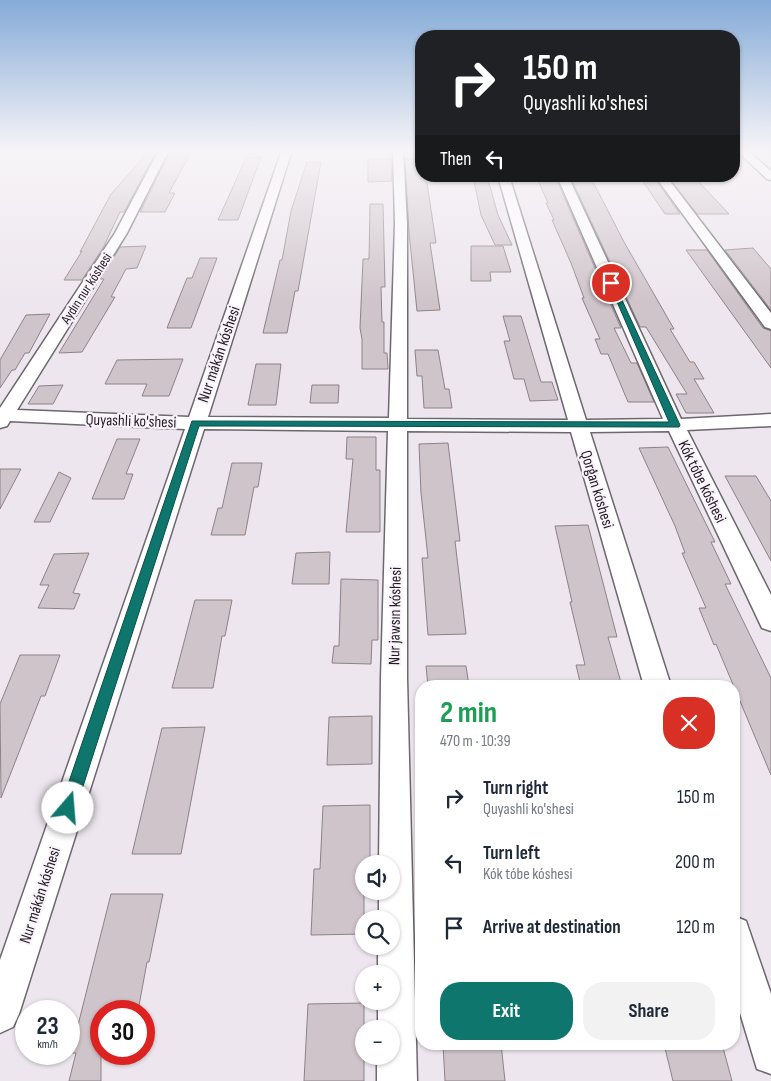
<!DOCTYPE html>
<meta charset="utf-8">
<style>
body{margin:0;font-family:"Sofia Sans Condensed",sans-serif;background:#f2f2f3;color:#1f2937;height:100vh;display:flex;flex-direction:column;font-size:19px;white-space:nowrap}
*{box-sizing:border-box;margin:0}
p{font-size:16px;color:#747a83}
.icon{flex:none;width:28px;height:28px;fill:none;stroke:currentColor;stroke-width:2;stroke-linecap:round;stroke-linejoin:round}
.map{position:relative;flex:1;overflow:hidden}
.panel{position:absolute;left:415px;top:680px;width:325px;height:370px;display:flex;flex-direction:column;background:#fff;border-radius:20px;box-shadow:0 1px 4px #0004}
.panel>*{flex:none}
.top-card{position:absolute;left:415px;top:30px;width:325px;height:152px;border-radius:20px;box-shadow:0 1px 4px #0004;background:#202124;color:#fff;overflow:hidden}
.tools{position:absolute;left:355px;top:855px;display:grid;gap:10px}
.tools a{display:grid;place-items:center;width:45px;height:45px;border-radius:50%;background:#fff;box-shadow:0 1px 4px #0004;font-size:25px}
.speed{position:absolute;left:15px;top:1000px;display:flex;gap:10px;font-size:25px;font-weight:700;text-align:center}
.speed>*{display:grid;place-content:center;width:65px;height:65px;border-radius:50%;background:#fff;box-shadow:0 1px 4px #0004;line-height:1}
.speed small{font-size:12px;font-weight:400}
.speed .limit{border:8px solid #d22;background:#fff;color:#111}
.pin{position:absolute;display:grid;place-items:center;width:42px;height:42px;color:#fff;margin:-21px;border:2px solid #fff;border-radius:50%;box-shadow:0 1px 5px #0007}
.me{position:absolute;width:55px;margin:-28px;rotate:18deg;stroke-linejoin:round;filter:drop-shadow(0 0 4px #0008)}
.turn{display:flex;align-items:center;gap:18px;height:105px;padding:0 25px;font-size:22px}
.turn .icon{width:65px;height:65px;stroke-width:2.5}
.turn b{display:block;font-size:35px;line-height:42px}
.then{display:flex;align-items:center;height:48px;padding:0 25px;background:#0003;gap:10px;font-size:19px}
.round{display:grid;place-items:center;flex:none;width:52px;height:52px;border-radius:20px;background:#f2f2f3}
.head{display:flex;align-items:center;justify-content:space-between;height:85px;padding:0 25px}
h1{font-size:30px;font-weight:700;line-height:38px;color:#1e9e55}
.button{display:flex;gap:10px;margin-top:auto;padding:10px 25px}
.button a{flex:1;height:58px;border-radius:20px;background:#0f766e;color:#fff;font-size:20px;font-weight:700;line-height:58px;text-align:center}
.button a+a{background:#f2f2f3;color:#1f2937}
ul{padding:0;list-style:none}
li{display:flex;align-items:center;gap:15px;height:65px;padding:0 25px}
li div{flex:1}
li b{display:block;font-size:19px}
li em{font-style:normal}
.map>svg:first-child{display:block}
</style>
<div class="map">
<svg width="771" height="1081" viewBox="0 0 771 1081">
<rect width="100%" height="100%" fill="#ede6ee"/>
<path fill="#cfc4c9" stroke="#8c8287" d="M147,154h8l-31,58h-4l-17,36 -21,32h-18l18,-29 -2,1 31,-58z
M169,154h21l-21,39h6l-10,19h-25z
M261,157l-23,63h-20l28,-62z
M368,159h23l1,22 -24,1z
M405,159h16v17h5l10,67h-6l10,67 -23,1 -8,-79z
M307,162h14l-23,129h-3l-8,42h-24l17,-73h2l9,-49z
M473,176h14l11,39 14,30h-17l-14,-30z
M536,176h19l66,152h-7l17,35h6l17,39h-26l-20,-48h-7l-6,-15h5l-18,-41h2l-13,-35 -19,-43h2l-8,-17h2z
M570,176h20l34,66 50,87h-4l20,33h4l10,17h-10l20,34h-28l-10,-19h11l-41,-67h-6z
M642,180h14l24,34h-15z
M671,180h26l32,34h-32z
M370,204h13l2,83h-4l1,35h2v31h3l1,16h-26v-30l-2,-11 3,-69h6z
M146,246l-9,22 -11,1 -15,28h4l-33,55 -23,1 45,-74h-4l20,-32z
M471,246h32l8,26h-21l1,9h-20z
M753,248l18,21v41l-46,-60z
M686,250h21l56,78 8,3v37z
M200,258h17l-26,70h-24l20,-50h5z
M50,314l-21,39h-4l-10,17h-3l-12,18v-28l26,-45z
M503,316h18l20,66h11l6,18 -28,1 -6,-22h-10l-10,-38h6z
M415,350h23l7,39h4l3,19h-28l-2,-32h-5z
M183,359l-14,37h-27l5,-12h-42l12,-24z
M256,364h25l-5,41h-28z
M63,385l-10,19h-25l11,-18z
M312,385h27l-1,18h-28z
M347,437h29v33h4v62h-34l7,-73h-7z
M117,439h23l-14,35h7l-9,25h-32z
M448,443l12,98h-5l11,93 -38,1 -6,-77h6l-7,-65 -2,-49z
M668,447l47,95h-4l20,42h-6l46,94v97l-55,-131 -2,1 -15,-37h7l-24,-55h3l-10,-27 -36,-78z
M232,463h30l-4,24h-4l-9,48h-34l7,-27h4z
M0,469h21l-21,40z
M59,472l12,6 -21,44h-16z
M725,476h31l15,25v60z
M588,525l29,112h-9l14,49h-41l-5,-21h9l-15,-63h2l-17,-76z
M330,552l-1,32h-37l4,-31z
M89,553l-16,40 7,1 -6,15 -36,-1 11,-23h-9l14,-31z
M341,579l37,1v60h-6l-1,24 -39,-1 2,-17h5z
M195,600h37l-7,36h-3l-9,52h-41z
M20,655h40l-15,41h-4l-40,102 -1,-94z
M426,666h40l3,20h-41z
M372,716v48l-45,1 2,-48z
M205,727l-24,127h-49l30,-126z
M370,805v57h-6v72l-53,1 3,-66h6l3,-63z
M111,894h52l-14,68h-2l-9,49h-37v70h-32l7,-28h-5z
M364,1003v78h-60l4,-77z
M443,1044h58l4,37h-60z
M664,1044h58l10,37h-59z"/>
<g fill="none" stroke-linecap="round" stroke-linejoin="round">
<defs>
<path id="minor" d="M159,150h10l-42,83 -110,177 172,7 93,-267h10l-84,267 181,1 6,-195 -2,-73h10l4,73v196l161,1 -70,-244h11l77,244 77,-1 -106,-243h11l113,243 90,-5v12l-84,4 84,165v36l-9,-3 -93,-197 -79,1 81,254h-27l-73,-254 -164,-1v247l10,403h-40v-25h14v-27h-13v-28h13v-27h-13v-28h13v-27h-12v-28h12v-27h-12l2,-186 7,-247 -184,-2 -185,585 -6,13 -13,6v-73l185,-531 -175,-8 -3,5 -7,2v-20l115,-175z
M736,150h11l24,21v9l-4,-1z
M655,176h11l105,137v16l-6,-2z
M734,916l12,5 25,73v80l-14,-5 -23,-76z"/>
</defs>
<use href="#minor" stroke="#6d676e" stroke-width="3"/>
<use href="#minor" fill="#fff" fill-rule="evenodd"/>
</g>
<linearGradient id="sky" x2="0" y2="1"><stop stop-color="#85abd8"/><stop offset="0.5" stop-color="#f7f4f7"/><stop offset="1" stop-color="#f7f4f7" stop-opacity="0"/></linearGradient>
<rect width="771" height="302" fill="url(#sky)"/>
<path fill="#0f766e" stroke="#0a4d48" d="M608,281l6,2 66,142 -1,2 -480,-1 -123,382 -2,6 -6,2 -5,-2 -3,-6 132,-387 477,1z"/>
<g text-anchor="middle" stroke-width="4.5" stroke-linejoin="round" paint-order="stroke">
<g font-size="14" fill="#211e21" stroke="#faf3fc">
<text transform="translate(86 288) rotate(-57)" y="5">Aydın nur kóshesi</text>
</g>
<g font-size="16" fill="#211e21" stroke="#faf3fc">
<text transform="translate(218 354) rotate(-71)" y="6">Nur mákán kóshesi</text>
<text transform="translate(131 420) rotate(2)" y="6">Quyashli ko'shesi</text>
<text transform="translate(703 481) rotate(64)" y="6">Kók tóbe kóshesi</text>
<text transform="translate(598 489) rotate(73)" y="6">Qorǵan kóshesi</text>
<text transform="translate(394 616) rotate(-89)" y="6">Nur jawsın kóshesi</text>
<text transform="translate(39 895) rotate(-72)" y="6">Nur mákán kóshesi</text>
</g>
</g>
</svg>
<div class="tools">
<a><svg class="icon" aria-label="sound" viewBox="0 0 24 24"><path d="M4 9h4l5-4v14l-5-4H4zM17 9q2 3 0 6"/></svg></a>
<a><svg class="icon" aria-label="search" viewBox="0 0 24 24"><circle cx="10" cy="10" r="6"/><path d="M15 15l6 6"/></svg></a>
<a>+</a>
<a>−</a>
</div>
<div class="speed"><div>23<small>km/h</small></div><div class="limit">30</div></div>
<div class="pin" style="left:611px;top:283px;background:#d93025"><svg class="icon" aria-label="arrive" viewBox="0 0 24 24"><path d="M6 21V4h12l-3 4 3 4H6"/></svg></div>
<svg class="me" style="left:68px;top:808px" viewBox="-20 -20 40 40"><circle r="19" fill="#fff"/><path d="M0-13L10 11 0 6-10 11z" fill="#0f766e"/></svg>
<div class="top-card">
<div class="turn"><svg class="icon" aria-label="right" viewBox="0 0 24 24"><path d="M7 20v-9h11M14 6l5 5-5 5"/></svg><div><b>150 m</b>Quyashli ko'shesi</div></div>
<div class="then">Then<svg class="icon" aria-label="left" viewBox="0 0 24 24"><path d="M17 20v-9H6M10 6l-5 5 5 5"/></svg></div>
</div>
<section class="panel">
<div class="head"><div><h1>2 min</h1><p>470 m · 10:39</p></div><a class="round" style="background:#d93025;color:#fff"><svg class="icon" aria-label="close" viewBox="0 0 24 24"><path d="M6 6l12 12M18 6L6 18"/></svg></a></div>
<ul>
<li><svg class="icon" aria-label="right" viewBox="0 0 24 24"><path d="M7 20v-9h11M14 6l5 5-5 5"/></svg><div><b>Turn right</b><p>Quyashli ko'shesi</p></div><em>150 m</em></li>
<li><svg class="icon" aria-label="left" viewBox="0 0 24 24"><path d="M17 20v-9H6M10 6l-5 5 5 5"/></svg><div><b>Turn left</b><p>Kók tóbe kóshesi</p></div><em>200 m</em></li>
<li><svg class="icon" aria-label="arrive" viewBox="0 0 24 24"><path d="M6 21V4h12l-3 4 3 4H6"/></svg><div><b>Arrive at destination</b></div><em>120 m</em></li>
</ul>
<div class="button"><a>Exit</a><a>Share</a></div>
</section>
</div>
